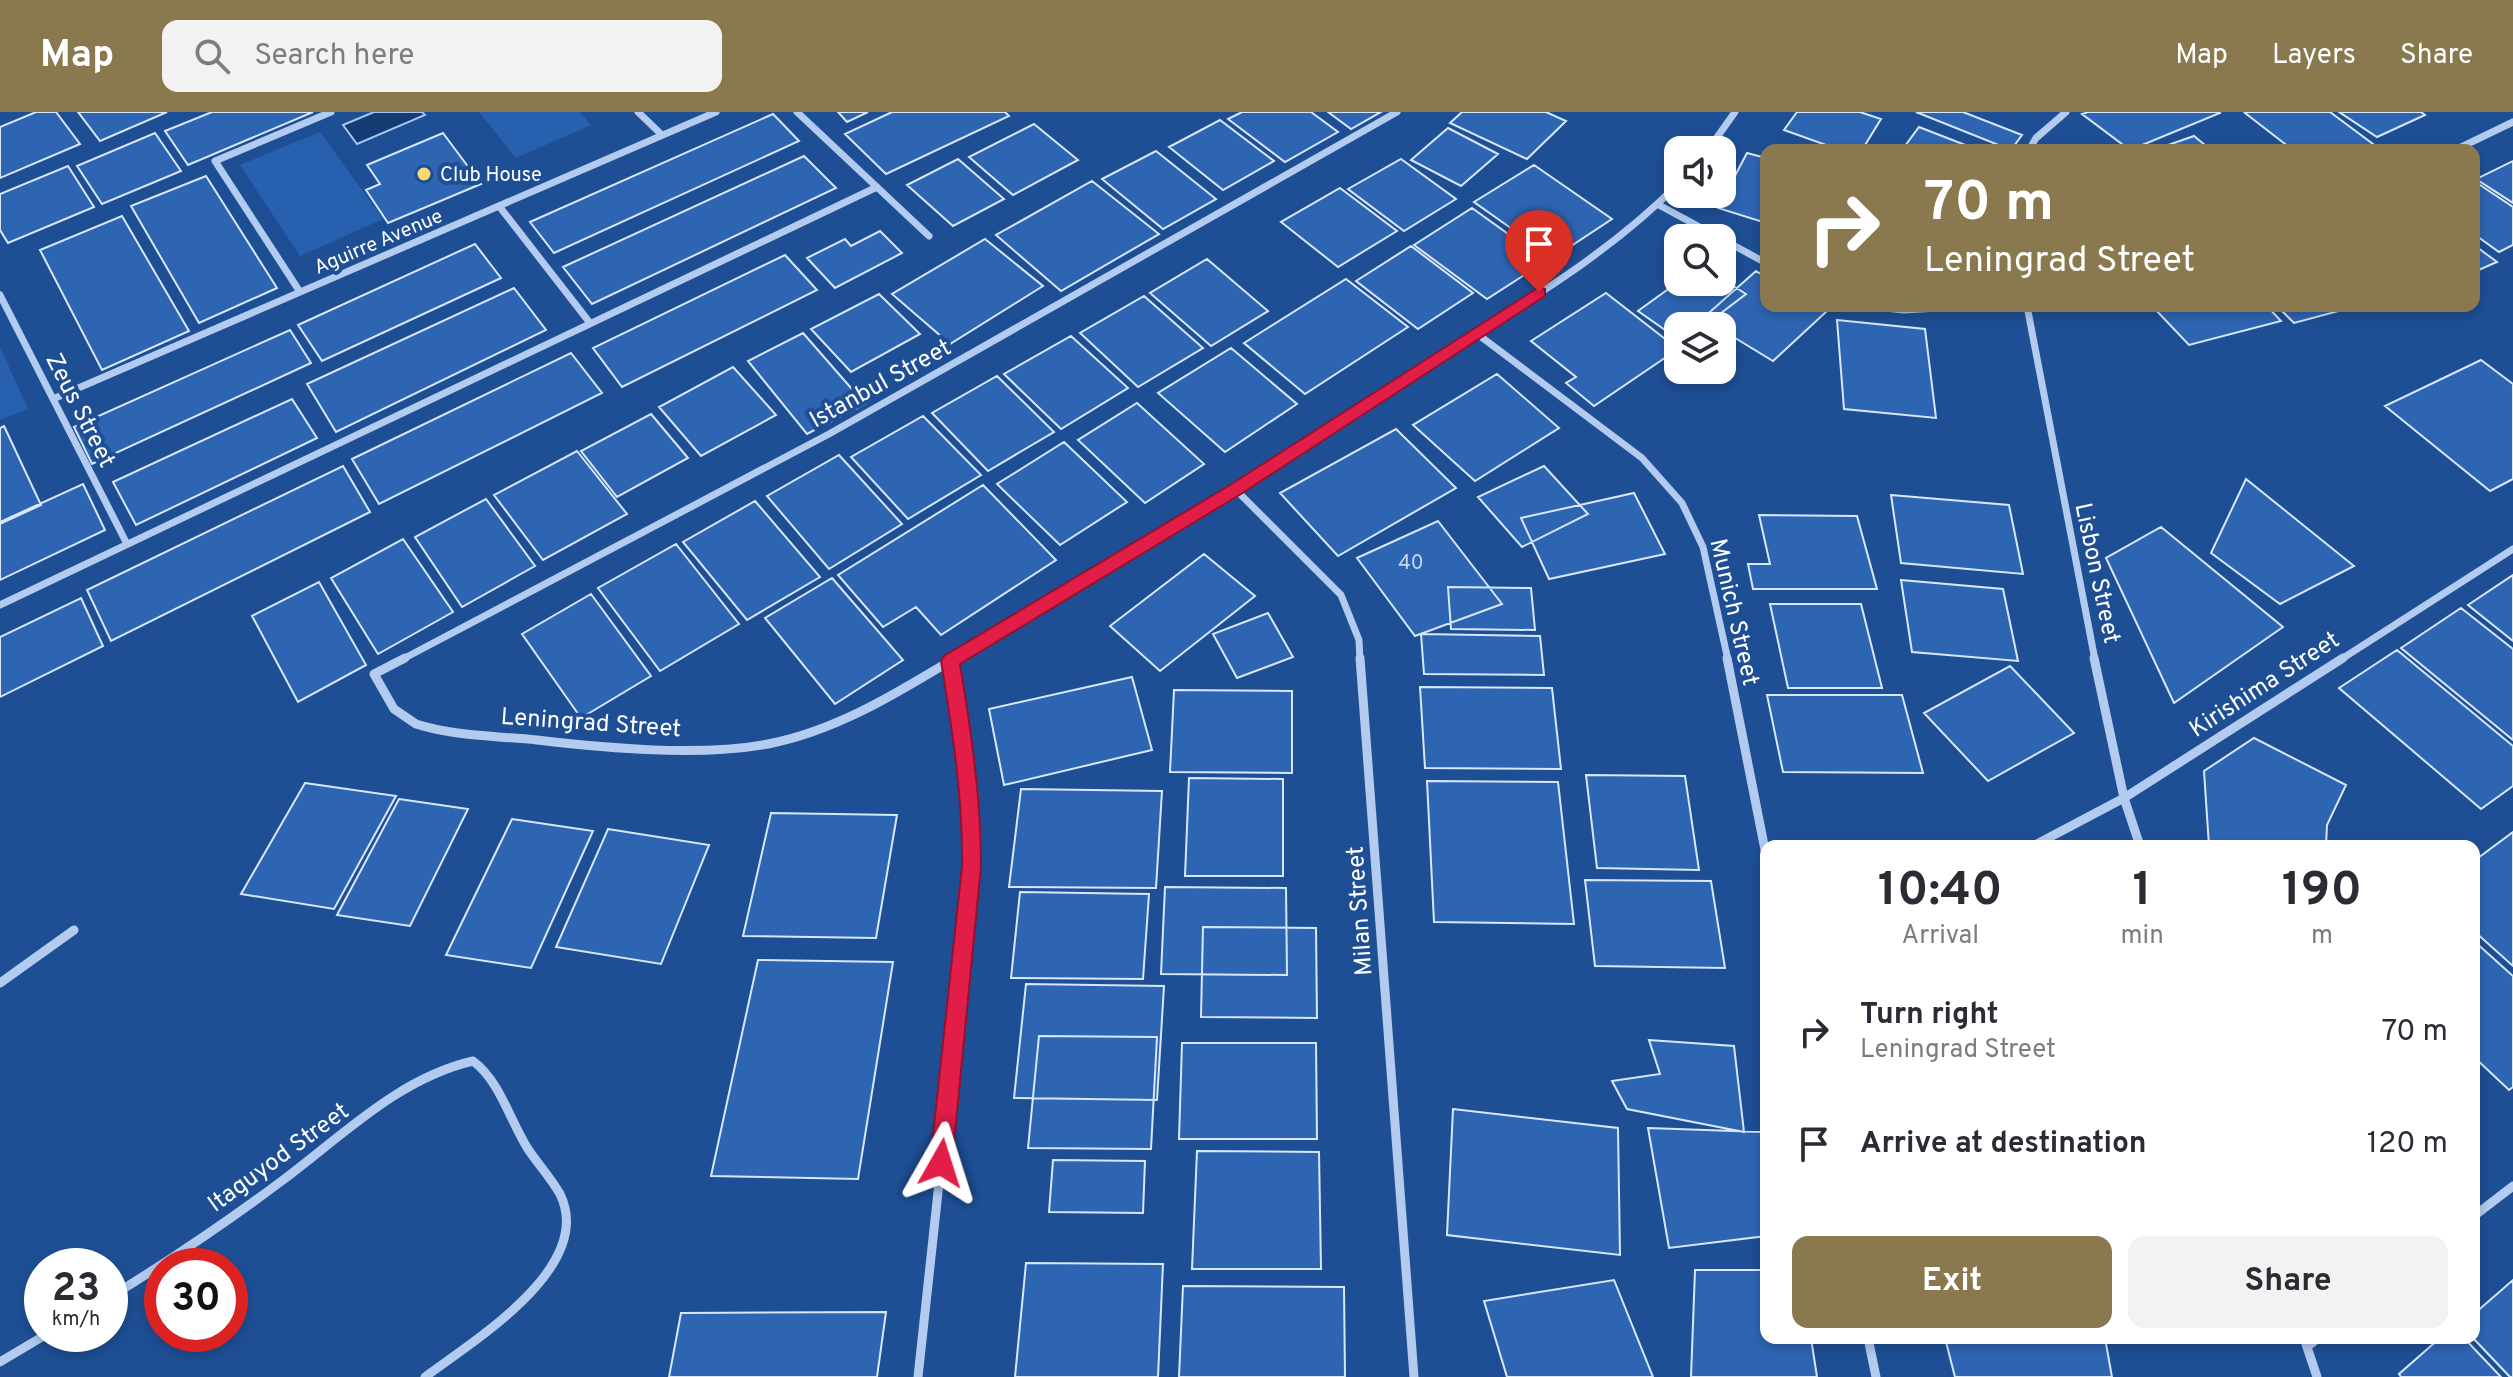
<!DOCTYPE html>
<style>
body{margin:0;font-family:Overpass,sans-serif;background:#f2f2f3;color:#2b2b33;height:100vh;display:flex;flex-direction:column;font-size:30px;white-space:nowrap}
*{box-sizing:border-box;margin:0}
p{font-size:26px;color:#7c7c81}
.icon{flex:none;width:44px;height:44px;fill:none;stroke:currentColor;stroke-width:2;stroke-linecap:round;stroke-linejoin:round}
.map{position:relative;flex:1;overflow:hidden}
.sheet{position:absolute;left:1760px;top:728px;width:720px;height:504px;display:flex;flex-direction:column;background:#fff;border-radius:16px;box-shadow:0 4px 12px #0003}
.sheet>*{flex:none}
.top-card{position:absolute;left:1760px;top:32px;width:720px;height:168px;border-radius:16px;box-shadow:0 4px 12px #0003;background:#8a794f;color:#fff;overflow:hidden}
.controls{position:absolute;left:1664px;top:24px;display:grid;gap:16px}
.controls a{display:grid;place-items:center;width:72px;height:72px;border-radius:16px;background:#fff;box-shadow:0 4px 12px #0003;font-size:40px}
.speed{position:absolute;left:24px;top:1136px;display:flex;gap:16px;font-size:40px;font-weight:700;text-align:center}
.speed>*{display:grid;place-content:center;width:104px;height:104px;border-radius:50%;background:#fff;box-shadow:0 4px 12px #0003;line-height:1}
.speed small{font-size:20px;font-weight:400}
.speed .limit{border:12px solid #d22;background:#fff;color:#111}
.pin{position:absolute;display:grid;place-items:center;width:68px;height:68px;color:#fff;margin:-82px -34px;border-radius:50% 50% 50% 0;rotate:-45deg;box-shadow:0 0 8px #0007}
.pin .icon{rotate:45deg}
.me{position:absolute;width:88px;margin:-44px;rotate:6deg;stroke-linejoin:round;filter:drop-shadow(0 0 6px #0008)}
.turn{display:flex;align-items:center;gap:28px;height:168px;padding:0 32px;font-size:36px}
.turn .icon{width:104px;height:104px;stroke-width:2.5}
.turn b{display:block;font-size:56px;line-height:68px}
.eta{display:flex;justify-content:space-evenly;align-items:center;height:136px;text-align:center}
.eta b{font-size:48px;font-weight:700;line-height:56px}
.button{display:flex;gap:16px;margin-top:auto;padding:16px 32px}
.button a{flex:1;height:92px;border-radius:16px;background:#8a794f;color:#fff;font-size:32px;font-weight:700;line-height:92px;text-align:center}
.button a+a{background:#f2f2f3;color:#2b2b33}
ul{padding:0;list-style:none}
li{display:flex;align-items:center;gap:24px;height:112px;padding:0 32px}
li div{flex:1}
li b{display:block;font-size:30px}
li em{font-style:normal}
header{display:flex;align-items:center;gap:48px;box-sizing:border-box;height:112px;padding:0 40px;background:#8a794f;color:#fff}
header strong{font-size:38px}
nav{display:flex;gap:44px;margin-inline-start:auto;font-size:28px}
.search{width:560px;height:72px;background:#f2f2f3;display:flex;align-items:center;gap:20px;box-sizing:border-box;padding:0 28px;border-radius:16px;color:#7c7c81;font-size:30px}
.map>svg:first-child{display:block}
</style>
<header>
<strong>Map</strong>
<div class="search"><svg class="icon" aria-label="search" viewBox="0 0 24 24"><circle cx="10" cy="10" r="6"/><path d="M15 15l6 6"/></svg>Search here</div>
<nav><a>Map</a><a>Layers</a><a>Share</a></nav>
</header>
<div class="map">
<svg width="2513" height="1265" viewBox="0 0 2513 1265">
<rect width="100%" height="100%" fill="#1e4f95"/>
<path fill="#2760ae" d="M479,0h101l11,13 -75,33z
M320,20l63,87 -83,37 -60,-91z
M0,235l28,62 -28,11z"/>
<path fill="#153a74" stroke="#a5c6f0" stroke-width="2" d="M374,0h48l3,3 -68,29 -14,-19z"/>
<path fill="#2e65b3" stroke="#d8e7fa" stroke-width="2" d="M36,0h20l24,32 -80,34v-51z
M78,0h89l-67,29z
M212,0h101l-125,53 -23,-34z
M838,0h30l-21,10z
M892,0h113l4,4 -123,58 -41,-40z
M1242,0h69l27,20 -53,30 -57,-43z
M1328,0h53l-30,17z
M1462,0h84l20,9 -39,38 -77,-36z
M1797,0h63l21,7 -19,31h-22l-56,-20z
M1916,0h47l59,23 -11,15z
M2088,0h131l1,1 -90,37 -48,-36z
M2249,0h81l47,35 -8,3h-76l-48,-37z
M2339,0h82l4,3 -48,22z
M773,2l26,27 -245,112 -24,-31z
M1220,8l54,41 -51,29 -54,-43z
M1034,12l44,36 -65,35 -44,-38z
M1919,15l59,23h-76z
M1448,16l50,26 -37,32 -50,-26z
M155,21l26,38 -79,33 -25,-38z
M443,21l38,51 -93,39 -22,-33 14,-6 -13,-19z
M2194,24l17,14h-57z
M1156,39l60,48 -53,30 -61,-50z
M1747,41l19,5v65l-48,-15z
M804,44l32,32 -244,116 -29,-37z
M958,47l46,40 -51,27 -46,-41z
M1401,47l55,40 -52,32 -56,-42z
M2513,49v42l-37,-24z
M1534,53l78,54 -59,39 -79,-56z
M68,54l26,41 -86,36 -8,-13v-36z
M206,64l71,112 -78,35 -68,-117z
M1092,69l67,53 -98,57 -65,-56z
M2474,69l39,26v38l-14,7 -25,-18z
M1340,76l57,43 -59,36 -57,-45z
M1472,96l74,53 -59,38 -73,-54z
M122,104l67,115 -87,39 -62,-120z
M880,119l22,22 -67,35 -28,-30 38,-19 6,7z
M985,127l58,47 -93,58 -58,-50z
M475,132l26,34 -179,83 -24,-36z
M2474,133l23,17 -23,10z
M1411,134l62,47 -55,36 -62,-48z
M785,143l32,35 -195,97 -29,-39z
M1207,147l61,52 -57,35 -61,-53z
M1756,159l10,6v29h51l9,6 -53,49 -51,-31v-4h-7l-13,-7z
M1346,167l62,48 -103,67 -61,-51z
M1722,167l24,15 -42,32h-26v13l-40,-28 40,-29h44z
M514,176l32,42 -210,102 -29,-48z
M1606,181l72,56 -84,57 -28,-23 10,-6 -45,-36z
M879,182l41,40 -69,38 -40,-43z
M1144,184l59,52 -65,39 -58,-54z
M2152,194h115l14,15 -92,24z
M2277,194h71l2,2 -56,15z
M1837,208l88,9 11,89 -92,-9z
M290,218l21,33 -219,101 -18,-37z
M803,221l62,71 -58,30 -59,-73z
M1071,224l57,52 -67,41 -57,-55z
M1231,236l66,56 -72,48 -67,-59z
M571,241l31,40 -223,111 -27,-45z
M2481,248l32,24v95l-23,12 -105,-85z
M733,255l43,48 -75,41 -42,-49z
M1497,262l62,54 -84,53 -62,-56z
M997,264l57,56 -66,39 -56,-58z
M292,287l25,39 -181,87 -23,-43z
M1137,291l67,61 -59,39 -67,-63z
M651,302l37,44 -71,39 -36,-46z
M923,304l58,59 -73,44 -57,-62z
M4,314l37,79 -41,19v-96z
M1396,317l60,59 -118,68 -58,-63z
M1064,330l63,60 -67,43 -63,-61z
M577,339l50,63 -84,46 -49,-65z
M839,343l63,69 -73,45 -62,-73z
M343,354l27,46 -259,129 -24,-51z
M1544,354l44,48 -66,33 -44,-50z
M2246,367l108,87 -74,38 -69,-51z
M83,372l22,46 -105,50v-58z
M983,373l73,75 -115,75 -25,-28 -33,20 -45,-52z
M1634,381l31,61 -116,25 -28,-61z
M1891,383l118,10 14,69 -122,-11z
M486,387l49,67 -73,41 -47,-70z
M755,389l65,76 -73,43 -64,-78z
M1759,403l98,1 20,73h-124l-5,-25h22z
M1438,409l64,83 -87,32 -58,-78z
M2161,415l122,100 -109,76 -68,-145z
M403,427l50,73 -75,42 -47,-76z
M676,432l63,80 -79,47 -62,-83z
M1204,442l51,42 -95,75 -50,-45z
M2513,463v66l-45,-36z
M832,466l71,82 -68,44 -70,-86z
M1901,468l102,9 15,72 -106,-9z
M319,470l47,83 -68,37 -46,-86z
M1448,475l83,1 4,42 -84,-1z
M591,482l60,82 -70,42 -59,-84z
M81,486l22,48 -103,51v-60z
M1770,492h91l21,84h-94z
M2461,496l52,41v91l-112,-92z
M1268,501l25,44 -56,21 -24,-44z
M1421,522l119,2 4,39 -120,-1z
M2397,538l116,96v40l-32,23 -142,-121z
M2010,554l64,67 -86,48 -64,-68z
M1132,565l20,73 -148,35 -15,-76z
M1420,575l132,1 9,81 -136,-1z
M1174,578l118,1v82l-122,-1z
M1767,583h135l21,78 -140,-1z
M2254,626l92,47 -19,40 -1,21h-117l-5,-75z
M1586,663l99,1 14,94 -102,-2z
M1189,666l94,1v97h-98z
M1427,669l131,1 16,142 -140,-2z
M305,671l91,13 -62,113 -93,-15z
M1021,677l141,2 -6,97 -147,-1z
M399,687l69,10 -58,117 -73,-11z
M771,701l126,2 -21,123 -133,-2z
M512,707l81,12 -62,137 -85,-13z
M608,717l101,16 -48,119 -105,-17z
M2513,720v134l-39,-35v-70z
M1585,768l126,1 14,87 -130,-2z
M1165,775l121,1 1,87 -126,-1z
M1020,780l129,2 -6,85 -132,-1z
M1203,815l113,1 1,90 -116,-1z
M2474,829l39,35v111l-4,3 -35,-33z
M758,848l135,2 -35,217 -147,-3z
M1026,872l138,2 -7,114 -143,-2z
M1039,924l118,1 -6,112 -123,-1z
M1649,928l85,6 10,86 -117,-23 -15,-28 48,-7z
M1182,931h134l1,96h-138z
M1453,997l165,19 2,127 -173,-20z
M1648,1016l114,4 4,29v75l-97,12z
M1197,1039l122,1 2,117h-129z
M1053,1048l92,1 -2,52 -94,-1z
M1026,1151l137,1 -5,113h-143z
M1695,1158h71v68h45l6,39h-126z
M1614,1168l39,97h-146l-23,-76z
M2513,1168v97h-3l-37,-39 1,-24z
M1183,1174l161,1 1,90h-166z
M886,1200l-9,65h-208l12,-64z
M1945,1226h160l7,39h-157z
M2440,1226h24l37,39h-100l-2,-3z"/>
<g fill="none" stroke-linecap="round" stroke-linejoin="round">
<path stroke="#b2cbef" stroke-width="7" d="M638,0l24,23
M797,0l132,124
M1708,38l27,-38
M2029,38l7,-12 30,-26
M2455,38l58,-28
M1659,93l61,33
M499,94l91,117
M1722,127l44,24
M300,180l-85,-131 116,-49
M0,183l127,249
M1865,194l39,4 68,-4
M2027,194l68,354
M1476,221l166,125 40,45 21,44 25,113
M53,287l663,-287
M1235,377l106,106 18,45 1,20
M0,493l877,-418
M401,548l428,-226 568,-322
M952,548c158,-96 315,-192 470,-292 89,-58 181,-108 256,-184
M2340,548l173,-111"/>
<path stroke="#b2cbef" stroke-width="9" d="M405,546l-31,16 20,35 22,15c37,12 82,12 121,16 70,8 161,17 231,4 68,-13 129,-51 187,-86
M1360,546l54,719
M1727,546l39,197
M2094,546l30,140 16,48
M2033,734l91,-48 219,-140
M0,871l74,-53
M2474,1104l39,-30
M110,1185c59,-36 117,-75 173,-117 59,-44 116,-102 190,-119 27,20 37,60 55,88 10,15 23,29 32,45 36,73 -87,147 -135,183
M1868,1226l8,39
M2304,1226l13,39
M2307,1235l11,-9
M0,1250l47,-28
M918,1265l53,-490 -5,-113 -16,-113"/>
</g>
<path fill="#e11d48" stroke="#92132f" stroke-width="2" d="M1539,175l6,2v7l-304,198 -281,170c11,67 21,133 21,202l-29,297 -3,7 -8,3 -7,-3 -4,-7 32,-297c1,-70 -10,-137 -21,-205l3,-5 286,-171z"/>
<circle fill="#fdd971" stroke="#1e4f95" stroke-width="3" cx="424" cy="62" r="8"/>
<g text-anchor="middle" stroke-width="8" stroke-linejoin="round" paint-order="stroke">
<g font-size="20" fill="#fff" stroke="#1e4f95" text-anchor="start">
<text x="440" y="69">Club House</text>
</g>
<g font-size="20" fill="#fff" stroke="#1e4f95">
<text transform="translate(378 129) rotate(-23)" y="7">Aguirre Avenue</text>
</g>
<g font-size="20" fill="#cbd8ec">
<text x="1411" y="457">40</text>
</g>
<g font-size="24" fill="#fff" stroke="#1e4f95">
<text transform="translate(880 271) rotate(-29)" y="8">Istanbul Street</text>
<text transform="translate(81 298) rotate(63)" y="8">Zeus Street</text>
<text transform="translate(2098 461) rotate(78)" y="8">Lisbon Street</text>
<text transform="translate(1735 500) rotate(77)" y="8">Munich Street</text>
<text transform="translate(2264 572) rotate(-33)" y="8">Kirishima Street</text>
<text transform="translate(591 610) rotate(4)" y="8">Leningrad Street</text>
<text transform="translate(1359 799) rotate(-94)" y="8">Milan Street</text>
<text transform="translate(278 1045) rotate(-36)" y="8">Itaguyod Street</text>
</g>
</g>
</svg>
<div class="controls">
<a><svg class="icon" aria-label="sound" viewBox="0 0 24 24"><path d="M4 9h4l5-4v14l-5-4H4zM17 9q2 3 0 6"/></svg></a>
<a><svg class="icon" aria-label="search" viewBox="0 0 24 24"><circle cx="10" cy="10" r="6"/><path d="M15 15l6 6"/></svg></a>
<a><svg class="icon" aria-label="layers" viewBox="0 0 24 24"><path d="M12 4l9 5-9 5-9-5zM3 14l9 5 9-5"/></svg></a>
</div>
<div class="speed"><div>23<small>km/h</small></div><div class="limit">30</div></div>
<div class="pin" style="left:1539px;top:180px;background:#d93025"><svg class="icon" aria-label="arrive" viewBox="0 0 24 24"><path d="M6 21V4h12l-3 4 3 4H6"/></svg></div>
<svg class="me" style="left:941px;top:1051px" viewBox="-20 -20 40 40"><path d="M0-17L14 15 0 8-14 15z" fill="#e11d48" stroke="#fff" stroke-width="4"/></svg>
<div class="top-card">
<div class="turn"><svg class="icon" aria-label="right" viewBox="0 0 24 24"><path d="M7 20v-9h11M14 6l5 5-5 5"/></svg><div><b>70 m</b>Leningrad Street</div></div>
</div>
<section class="sheet">
<div class="eta">
<div><b>10:40</b><p>Arrival</p></div>
<div><b>1</b><p>min</p></div>
<div><b>190</b><p>m</p></div>
</div>
<ul>
<li><svg class="icon" aria-label="right" viewBox="0 0 24 24"><path d="M7 20v-9h11M14 6l5 5-5 5"/></svg><div><b>Turn right</b><p>Leningrad Street</p></div><em>70 m</em></li>
<li><svg class="icon" aria-label="arrive" viewBox="0 0 24 24"><path d="M6 21V4h12l-3 4 3 4H6"/></svg><div><b>Arrive at destination</b></div><em>120 m</em></li>
</ul>
<div class="button"><a>Exit</a><a>Share</a></div>
</section>
</div>
